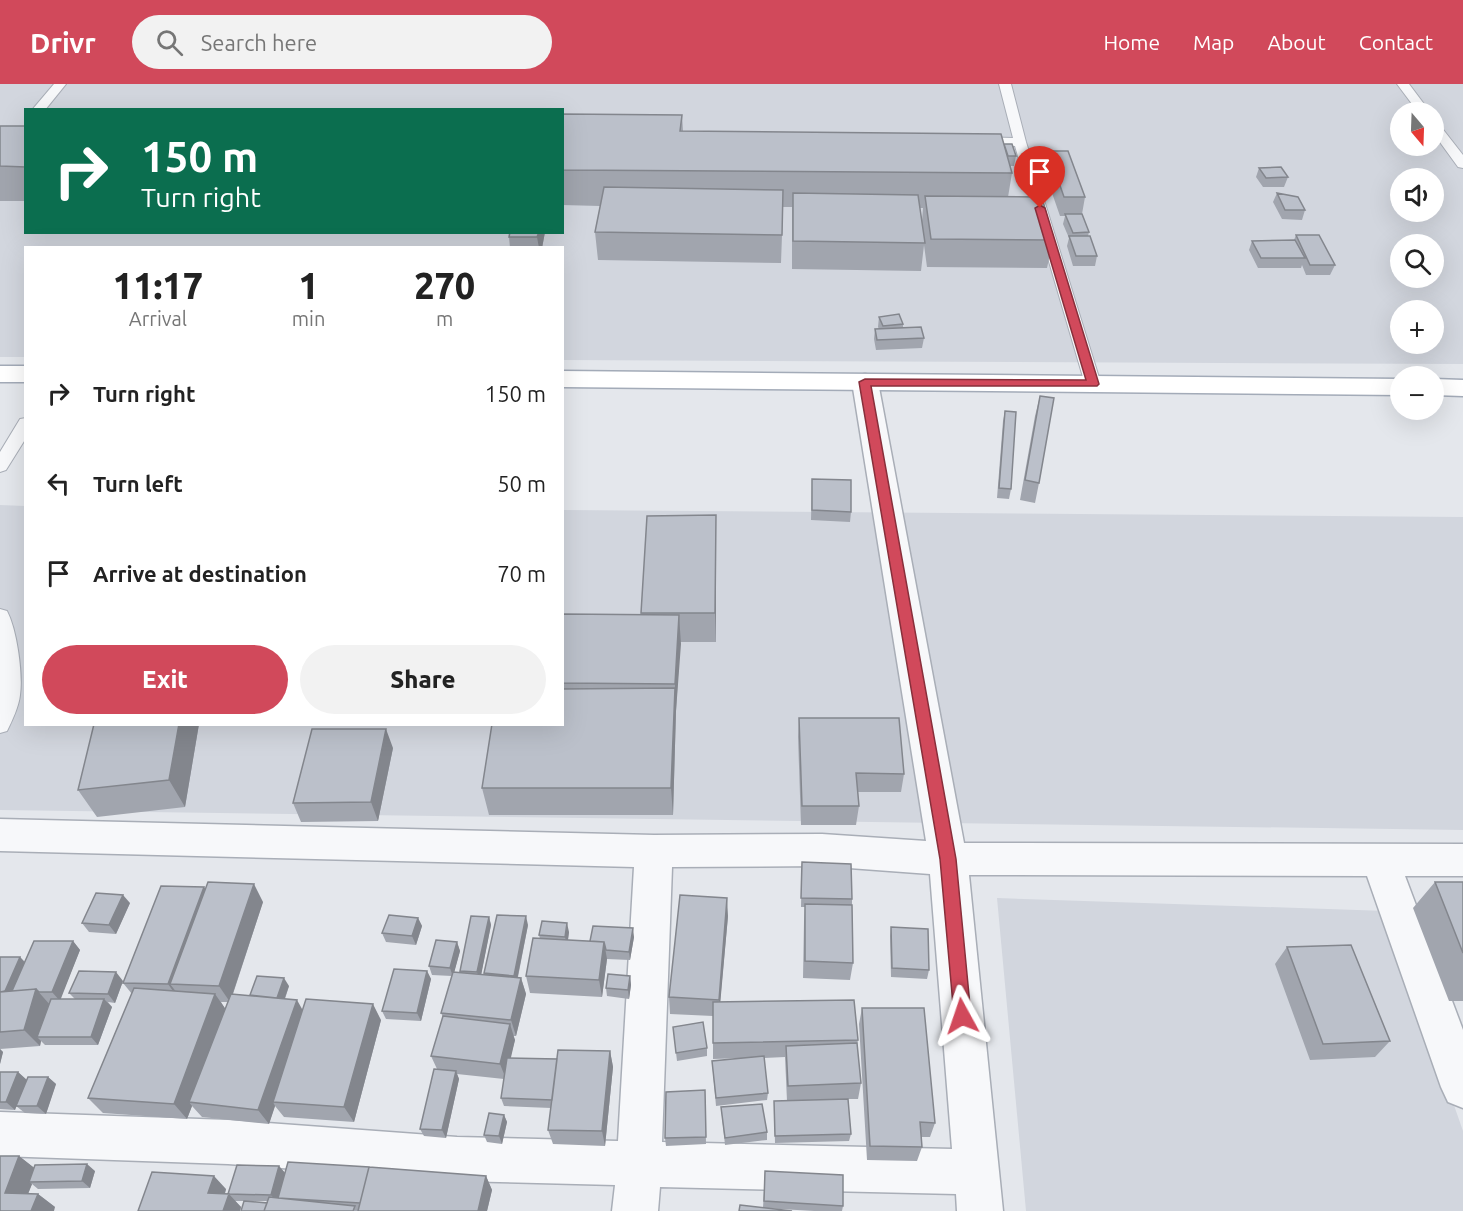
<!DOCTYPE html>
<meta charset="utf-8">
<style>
body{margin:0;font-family:Ubuntu,sans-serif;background:#f2f2f2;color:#222;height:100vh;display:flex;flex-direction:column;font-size:22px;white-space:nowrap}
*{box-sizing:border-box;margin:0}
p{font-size:20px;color:#767676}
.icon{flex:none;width:33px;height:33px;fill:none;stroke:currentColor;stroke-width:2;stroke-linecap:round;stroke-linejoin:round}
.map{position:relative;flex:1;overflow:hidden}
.side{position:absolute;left:24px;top:162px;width:540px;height:480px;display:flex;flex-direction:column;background:#fff;border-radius:0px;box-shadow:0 6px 24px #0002}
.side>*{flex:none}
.banner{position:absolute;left:24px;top:24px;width:540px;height:126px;border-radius:0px;box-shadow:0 6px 24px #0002;background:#0b6e4f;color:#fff;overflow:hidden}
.needle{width:39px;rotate:161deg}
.buttons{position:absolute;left:1390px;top:18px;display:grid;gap:12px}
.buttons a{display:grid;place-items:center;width:54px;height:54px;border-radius:50%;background:#fff;box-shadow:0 6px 24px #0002;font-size:30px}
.pin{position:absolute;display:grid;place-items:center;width:51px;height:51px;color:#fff;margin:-62px -26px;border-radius:50% 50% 50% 0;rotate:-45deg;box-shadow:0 0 6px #0007}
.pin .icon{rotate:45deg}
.me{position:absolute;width:66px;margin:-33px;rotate:355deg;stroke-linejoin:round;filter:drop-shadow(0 0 4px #0008)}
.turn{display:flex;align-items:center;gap:21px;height:126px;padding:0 18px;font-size:27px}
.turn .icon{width:78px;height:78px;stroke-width:2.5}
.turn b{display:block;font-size:42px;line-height:51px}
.eta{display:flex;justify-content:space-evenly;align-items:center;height:102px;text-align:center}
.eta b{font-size:36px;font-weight:800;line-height:42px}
.cta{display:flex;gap:12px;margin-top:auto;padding:12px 18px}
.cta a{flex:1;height:69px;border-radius:36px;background:#d1495b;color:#fff;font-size:24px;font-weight:800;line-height:69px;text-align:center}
.cta a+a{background:#f2f2f2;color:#222}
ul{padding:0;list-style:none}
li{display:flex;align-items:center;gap:18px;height:90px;padding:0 18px}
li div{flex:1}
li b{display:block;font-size:22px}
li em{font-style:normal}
header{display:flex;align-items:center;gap:36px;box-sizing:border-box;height:84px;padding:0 30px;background:#d1495b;color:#fff}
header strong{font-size:28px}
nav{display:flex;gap:33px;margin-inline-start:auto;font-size:21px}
.search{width:420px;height:54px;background:#f2f2f2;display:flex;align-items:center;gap:15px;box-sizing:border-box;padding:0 21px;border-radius:33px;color:#767676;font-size:22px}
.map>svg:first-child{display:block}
</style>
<header>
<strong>Drivr</strong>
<div class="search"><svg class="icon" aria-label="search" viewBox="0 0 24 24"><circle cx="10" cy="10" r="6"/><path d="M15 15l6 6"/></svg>Search here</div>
<nav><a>Home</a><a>Map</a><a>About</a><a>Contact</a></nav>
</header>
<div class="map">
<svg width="1463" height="1127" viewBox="0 0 1463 1127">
<rect width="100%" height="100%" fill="#e4e7ec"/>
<path fill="#d2d6de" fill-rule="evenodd" d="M0,0h1463v280l-900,-4 -1,-112h-536l-1,109h-25zM26,26h536v122h-536zM1401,28h33v34h-33zM1401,94h33v34h-33zM1401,160h33v34h-33zM1401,226h33v34h-33z
M0,421l25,1 1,218h536l1,-214 900,7v313l-1463,-20z
M997,814l389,13 77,220v80h-437z"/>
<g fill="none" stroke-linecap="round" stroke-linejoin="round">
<defs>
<path id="service" d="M54,0h12l-21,26h-13z
M999,0h12l15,58 75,242 -2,3h-12l-2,-3 -70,-238 -37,-1 -6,-4 6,-4 35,1z
M1397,0h12l21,28h-12z
M1434,38l4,1 25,32v13l-5,-1 -24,-33z
M26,334v20l-20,32 -6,2v-20l20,-33z
M0,525l7,2c10,19 16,63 13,84 -1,11 -8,26 -13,36l-7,2z"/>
<path id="minor" d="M865,290l10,2 3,6 86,461 499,1v32h-58l58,154v78l-15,-6 -7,-15 -74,-211 -398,-1 34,336h-46l-1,-17 -296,-7 -2,24h-46l3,-26 -158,-4 -229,-17 -228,-8v-44l228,8 229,17 161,4 16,-274 -634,-16v-32l654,16 168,-1 104,7 -74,-459 3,-6zM822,782l108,8 22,275 -290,-7 10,-275z"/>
<path id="primary" d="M0,282h26v16h-26z
M562,287l839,8v16l-839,-8z
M1434,295l29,1v16l-29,-1z"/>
</defs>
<use href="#service" stroke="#a9aeb7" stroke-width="2"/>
<use href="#minor" stroke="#a9aeb7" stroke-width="3"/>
<use href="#primary" stroke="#a3abb8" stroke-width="3"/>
<use href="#service" fill="#f7f8fa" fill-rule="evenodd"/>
<use href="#minor" fill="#f7f8fa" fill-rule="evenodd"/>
<use href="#primary" fill="#fff" fill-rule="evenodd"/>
</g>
<path fill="#a1a5ae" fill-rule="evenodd" d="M562,30l120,1 1,16 321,13 12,12 -2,10h-4l2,7 -4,24 45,43 -6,28 -120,-1 -3,-22 -3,26 -129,-2v-62h-9l-2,56 -183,-3 -3,-28 5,-26 -38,-1zM920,124h3l-1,13z
M0,42h26v75h-26z
M1048,67l37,46 -3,17 7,18 -1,4 9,20 -2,10h-22l-6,-20 2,-8 -6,-14 2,-8h-5l-16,-46z
M1259,84l29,9 -4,10h-21l-7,-10z
M1277,109l28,17 -3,10 -20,-1 -9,-17z
M545,148l-3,16h-32l-1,-11z
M1296,151l39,30 -5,10h-24l-4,-10 -1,3h-43l-9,-18 3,-9 42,-1z
M879,233l24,7v4l21,10 -2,10 -46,2 -2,-11 1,-10h4l-1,-2z
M1040,312l-1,87 -4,20 -15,-3 15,-84z
M1005,327l6,78 -2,10 -12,-1 6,-77z
M812,395l39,33 -1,10 -39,-2z
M716,431v127h-36l-4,69 -3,104h-184l-7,-27 80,-64v-110l79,1 6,-99z
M799,634l105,56 -3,18h-43l1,14 -3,19h-55l-3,-88z
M94,640h105l-14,83 -88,10 -19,-27z
M393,664l-15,73 -77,1 -8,-19z
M802,778l50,37v6l1,58 -3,17 -47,-2 1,-57 1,-14h-4z
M1435,798h28v119h-14l-36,-93z
M204,803l1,2 58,13 -30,92 17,2 39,-10 -4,13 17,11 79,10 -27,102 -70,-5 -9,-11 -6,18 -67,-7 -10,-11 -5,13 -84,-6 -15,-15 44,-104 -9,-11zM221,918h7l-3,7z
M130,819l-14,31 -27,-2 -7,-9z
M728,832l-8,86 138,38 -1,5 4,38 -3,16h-10l3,35 -2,7 -74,2 -1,-42h13l-2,-44 -21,1 4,35 -1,7 -51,6 -4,-45 33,-3 -32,1v-43l-43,-2 -1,-17z
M489,833l2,8 -10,49 3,1v-2l44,-48 -10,52 3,1 5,16 -10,42h-3l2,4 -5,18 47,1 53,-8 3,16 -8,79 -52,-2 -5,-14 3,-22 -47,-2 -3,-8 3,-19 -47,-5 2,5 -13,59 -22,-2 -4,-7 17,-60 -6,-13 12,-39 -2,-4 11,-37 -20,-1 -3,-9 28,-24 3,9 -6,21 6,1v-2z
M418,834l4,8 -6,19 -30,-3 -4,-9z
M891,843l38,43 -2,9 -36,-2 -1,-41z
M569,848l-1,8 22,1 44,-4 -4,23 -23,-1 -5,38 -72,-4 -4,-17 14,-37 -1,-4z
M73,857l7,9 -20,49h15l-6,-6 54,-12 -8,22 -7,-1 4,5 -14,38h-53l-4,-4 -1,5 -40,3 3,3 -3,12v-107h20l5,5z
M1287,863l103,94 -15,16 -65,3 -35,-96z
M427,887l4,8 -10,42 -35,-2 -4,-8z
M630,892l1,9 -2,14 -22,-3 -1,-8z
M862,924l73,115 -5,14h-9l1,10 -5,14 -50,-1 -8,-136z
M673,943l34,21v8l-30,5z
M0,988h18l8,8 22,-3 8,7 -10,30 -21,-1 -9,-7 -1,4 -15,-1z
M705,1006l1,54 -40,2 -1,-8z
M721,1023l46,25v8l-42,5z
M504,1031l3,7 -5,22 -15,-2 -3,-7z
M19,1072l15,12 61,3 -5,17 -52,1 -6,-5 -4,10h10l17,13 -55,4z
M279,1082l6,7 -6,22 90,-28 117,9 6,14 -5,21h-246l26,-8v-2h-32l6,6 -1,4h-102l88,-22 -1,5h3z
M765,1087l78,35 -1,5h-28l-51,-3z"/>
<path fill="#83868d" d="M539,148h6l-3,16h-3l-2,-11z
M716,431v127l-1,-29z
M679,531l2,29 -5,67 -3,104 -2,-27 4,-104z
M179,640h20l-14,83 -16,-27z
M386,645l7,19 -15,73 -7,-19z
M254,800l9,18 -33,100 -11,-16z
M204,803l11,17 -45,80 11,14 -1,3 -12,-17z
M123,811l7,8 -14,31 -7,-9z
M727,814l1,18 -9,101v-17z
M526,832l2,9 -12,60 -2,-9z
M489,833l2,8 -11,56 -3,-9z
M418,834l4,8 -6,19 -4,-9z
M567,839l2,9 -2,14 -2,-9z
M633,844l1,9 -4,23 -1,-8z
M73,857l7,9 -20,51 -8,-9z
M457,858l3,9 -7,26 -3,-9z
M604,858l3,17 -5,38 -3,-17z
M20,873l8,9 -11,25 -13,2z
M427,887l4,8 -10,42 -4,-8z
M116,888l7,9 -8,22 -7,-9z
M630,892l1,9 -2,14 -1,-9z
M284,894l5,8 -7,20 -5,-8z
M521,894l5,16 -10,42 -5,-16z
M36,905l15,17 -14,31 4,4 -1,5 -16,-16z
M215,910l12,17 -38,91 3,4 -5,13 -13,-15z
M104,915l8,8 -14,38 -7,-8z
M297,916l9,16 -33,86 2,4 -6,18 -11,-14z
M373,920l8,16 -27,102 -10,-15z
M510,940l5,16 -9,39 -6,-15z
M0,965l3,3 -3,12z
M610,967l3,16 -8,79 -3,-15z
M456,987l3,8 -13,59 -4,-8z
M18,988l9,8 -12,30 -9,-8z
M48,993l8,7 -10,30 -9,-8z
M504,1031l3,7 -5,22 -3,-8z
M19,1072l18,14 -8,12 3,2 -9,22 -18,-13z
M87,1080l8,7 -5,17 -8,-7z
M279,1082l6,7 -8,29 -6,-7z
M214,1092l12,13 -5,17 -13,-13z
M486,1092l6,14 -5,21h-9z
M38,1110l17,13 -1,4h-23z
M229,1110l12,13 -1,4h-17z"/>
<path fill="#bbc0ca" stroke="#83868d" stroke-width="1.5" d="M562,30l120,1 -2,16 321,3 11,39 -450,-3z
M0,42h26v41l-26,-1z
M1004,60h8l4,12h-8z
M1048,67h20l17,46h-21z
M1281,83l7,10 -22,1 -7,-10z
M604,103l179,3 -1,45 -187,-3z
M793,109l125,2 7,48 -132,-2z
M1277,109l21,4 7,13h-20z
M925,112l117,1 11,43 -122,-1z
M1065,130h17l7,18 -16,1z
M510,148h29l-2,5h-28z
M1296,151h23l16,30h-25z
M1069,152h21l7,20h-21z
M1295,156l10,18h-44l-9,-17z
M899,230l4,10 -20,2 -4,-9z
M921,243l3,11 -47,2 -2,-11z
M1040,312l14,2 -15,85 -14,-3z
M1005,327l11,1 -5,77 -12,-1z
M812,395l39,1v32l-39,-2z
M716,431l-1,98h-74l6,-97z
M562,530l117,1 -4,69 -113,-1z
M675,604l-4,100h-189l10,-64h70v-35z
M799,634h100l5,56 -48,-1 3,33h-57z
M94,640h85l-10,56 -91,10z
M312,645h74l-15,73 -78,1z
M802,778l49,2 1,35 -51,-1z
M208,798l46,2 -35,102 -49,-2z
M1435,798h28v71z
M161,802l43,1 -36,97 -45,-1z
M96,809l27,2 -14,30 -27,-2z
M680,811l47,3 -8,102 -50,-3z
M805,820l47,1 1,58 -48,-2z
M389,831l29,3 -6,18 -30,-3z
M497,831l29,1 -12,60 -30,-3z
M471,832l18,1 -12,55 -17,-1z
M542,837l25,2 -2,14 -26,-2z
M593,842l40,2 -4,24 -23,-2 -2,-8 -14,-1z
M891,843l37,2 1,41 -37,-2z
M533,854l71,4 -5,38 -73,-4z
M436,856l21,2 -7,26 -21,-2z
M34,857h39l-21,51h-13l-3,-3 -24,2z
M1351,861l39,96 -67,3 -36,-97z
M0,873h20l-15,34 -5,1z
M394,885l33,2 -10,42 -35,-2z
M79,887l37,1 -8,22 -39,-1z
M453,888l68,6 -10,42 -70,-7z
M608,890l22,2 -2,14 -22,-2z
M257,892l27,2 -7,20 -27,-3z
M134,904l81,6 -41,110 -86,-6z
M36,905l-12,41 -24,2v-40z
M231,910l66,6 -39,110 -69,-8z
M51,915h53l-13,38h-54z
M306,915l67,5 -29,103 -71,-5z
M854,916l4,40 -145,3v-41z
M862,924h62l11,115 -15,-1 2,25 -52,-1z
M443,932l67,8 -10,40 -69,-8z
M703,938l4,26 -31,5 -3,-26z
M857,959l4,40 -73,3 -2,-40z
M558,966l52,1 -8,80 -54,-1z
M764,972l4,37 -52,5 -4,-37z
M507,974l50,1 -5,41 -51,-2z
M434,985l22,2 -14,59 -22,-1z
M0,988h18l-12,30h-6z
M28,993h20l-11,29h-21z
M705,1006l1,47 -41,1 1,-46z
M848,1015l3,35 -76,2 -1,-35z
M762,1020l5,28 -42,6 -4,-31z
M489,1029l15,2 -5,21 -15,-1z
M0,1072h19l-14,37 33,1 -7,17h-31z
M288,1078l81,5 -9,36 -82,-5z
M87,1080l-5,17 -53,1 6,-17z
M237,1081l42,1 -8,29 -43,-1z
M369,1083l117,9 -8,35h-120z
M765,1087l78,4v31l-79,-5z
M152,1088l62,4 -6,17 21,1 -6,17h-85z
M269,1113l86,9 -2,5h-89z
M244,1117l23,2 -3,8h-23z
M740,1121l52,6h-53z"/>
<path fill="#d1495b" stroke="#882f3b" stroke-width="1.5" d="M1040,121l5,3 54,176 -2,2h-226l85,473 15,157 -3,5 -6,3 -6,-3 -2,-5 -14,-157 -81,-477 6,-3 221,1 -51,-172z"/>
</svg>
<div class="buttons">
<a><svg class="needle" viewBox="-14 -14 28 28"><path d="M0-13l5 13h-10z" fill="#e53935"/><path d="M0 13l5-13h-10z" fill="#767676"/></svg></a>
<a><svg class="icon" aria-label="sound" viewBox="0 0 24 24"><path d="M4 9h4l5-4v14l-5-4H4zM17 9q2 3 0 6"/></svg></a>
<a><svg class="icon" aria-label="search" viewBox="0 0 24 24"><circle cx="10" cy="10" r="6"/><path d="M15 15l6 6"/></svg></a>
<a>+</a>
<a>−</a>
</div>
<div class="pin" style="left:1040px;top:124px;background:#d93025"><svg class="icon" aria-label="arrive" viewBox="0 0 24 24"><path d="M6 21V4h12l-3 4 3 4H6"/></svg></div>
<svg class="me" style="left:962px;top:932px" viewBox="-20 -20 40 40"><path d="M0-17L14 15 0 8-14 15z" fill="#d1495b" stroke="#fff" stroke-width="4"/></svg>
<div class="banner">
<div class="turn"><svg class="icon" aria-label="right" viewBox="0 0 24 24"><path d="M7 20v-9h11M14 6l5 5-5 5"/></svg><div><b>150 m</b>Turn right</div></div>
</div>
<section class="side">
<div class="eta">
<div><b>11:17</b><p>Arrival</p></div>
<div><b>1</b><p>min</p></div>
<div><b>270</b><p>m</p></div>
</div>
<ul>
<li><svg class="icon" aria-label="right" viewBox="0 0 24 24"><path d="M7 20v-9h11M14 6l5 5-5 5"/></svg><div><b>Turn right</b></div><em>150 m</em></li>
<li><svg class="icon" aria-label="left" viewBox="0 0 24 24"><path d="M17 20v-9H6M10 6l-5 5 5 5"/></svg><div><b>Turn left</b></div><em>50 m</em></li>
<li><svg class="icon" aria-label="arrive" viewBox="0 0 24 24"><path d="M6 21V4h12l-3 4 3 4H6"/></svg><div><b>Arrive at destination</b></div><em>70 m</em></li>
</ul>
<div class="cta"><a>Exit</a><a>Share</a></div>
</section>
</div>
